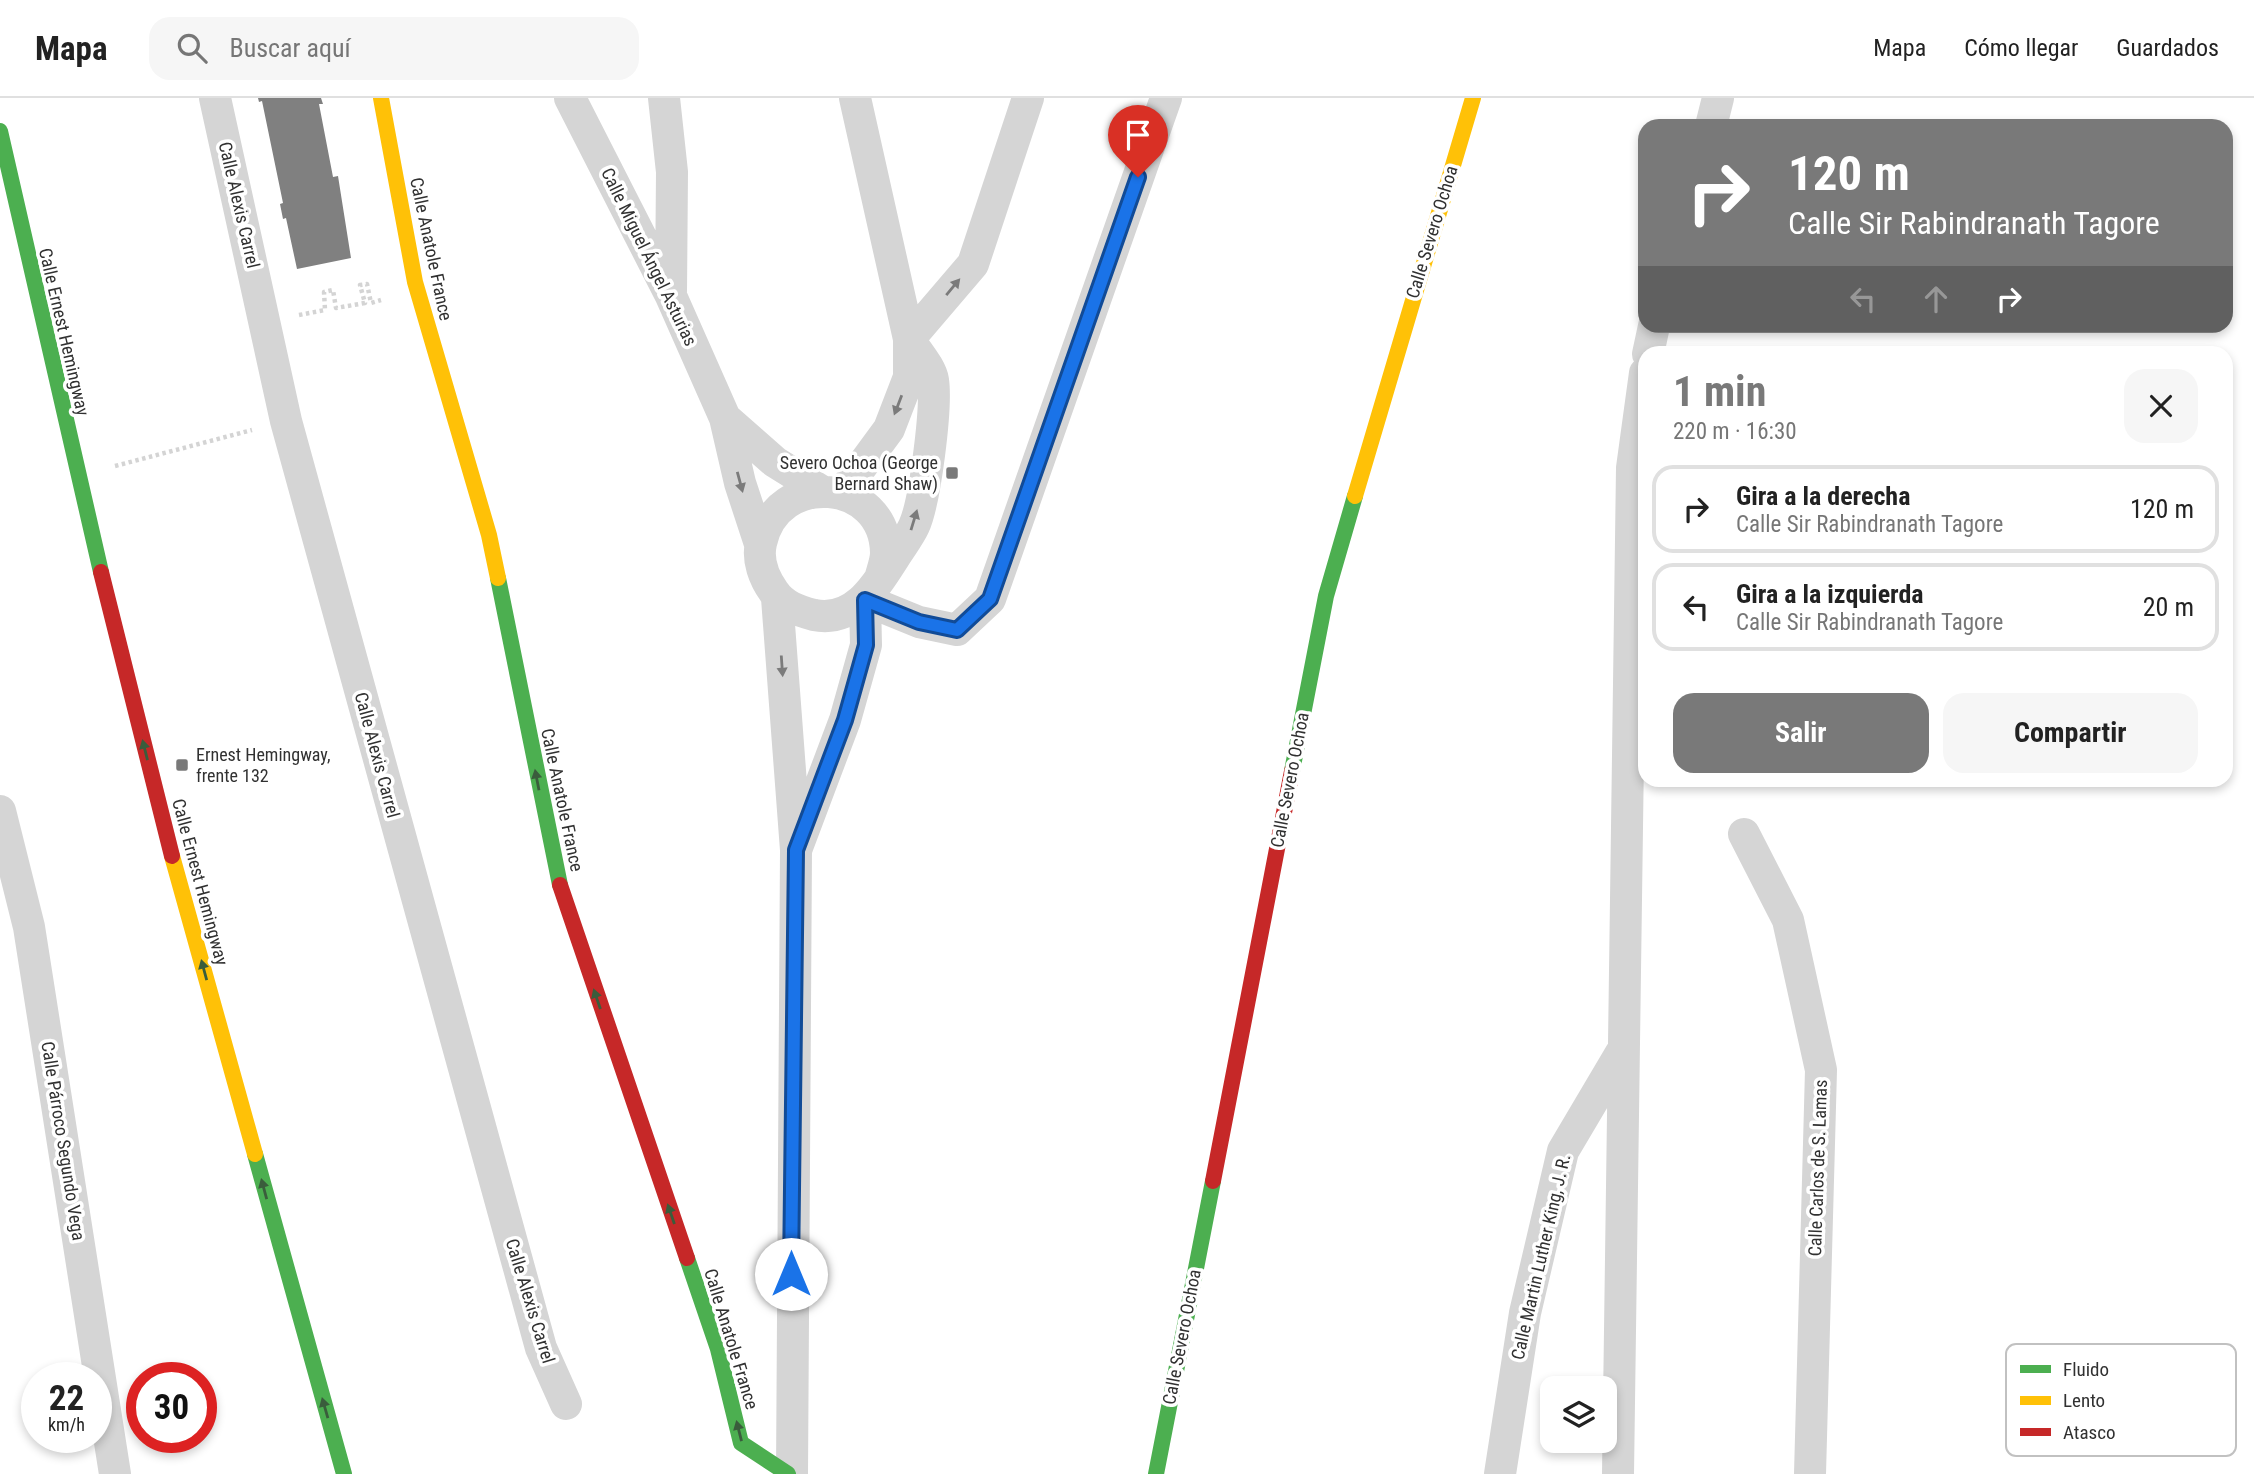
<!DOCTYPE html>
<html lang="es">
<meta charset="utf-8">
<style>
body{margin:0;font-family:"Roboto Condensed",sans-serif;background:#f6f6f6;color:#222;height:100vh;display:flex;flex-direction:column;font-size:26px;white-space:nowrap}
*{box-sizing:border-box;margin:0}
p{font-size:23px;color:#767676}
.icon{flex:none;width:38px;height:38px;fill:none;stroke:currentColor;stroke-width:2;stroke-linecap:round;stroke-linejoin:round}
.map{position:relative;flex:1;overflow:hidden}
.sheet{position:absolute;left:1638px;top:248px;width:595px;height:441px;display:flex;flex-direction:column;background:#fff;border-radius:21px;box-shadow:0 4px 10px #0003}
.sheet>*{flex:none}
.guide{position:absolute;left:1638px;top:21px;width:595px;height:214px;border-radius:21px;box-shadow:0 4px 10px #0003;background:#797979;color:#fff;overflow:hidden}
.fabs{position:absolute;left:1540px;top:1278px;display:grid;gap:14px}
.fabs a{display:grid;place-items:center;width:77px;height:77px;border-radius:14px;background:#fff;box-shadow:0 4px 10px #0003;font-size:35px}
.speed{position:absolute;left:21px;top:1264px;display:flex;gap:14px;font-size:35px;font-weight:700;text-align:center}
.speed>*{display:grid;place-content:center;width:91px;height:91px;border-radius:50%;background:#fff;box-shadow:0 4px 10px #0003;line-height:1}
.speed small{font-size:18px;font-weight:400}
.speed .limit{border:10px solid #d22;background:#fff;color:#111}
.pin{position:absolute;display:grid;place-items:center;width:60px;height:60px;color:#fff;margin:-72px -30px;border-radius:50% 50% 50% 0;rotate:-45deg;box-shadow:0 0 7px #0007}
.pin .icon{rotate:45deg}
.me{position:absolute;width:77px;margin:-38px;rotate:0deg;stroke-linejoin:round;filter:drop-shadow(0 0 5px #0008)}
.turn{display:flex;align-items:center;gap:24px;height:147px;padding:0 35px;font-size:32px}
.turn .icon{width:91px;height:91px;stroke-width:2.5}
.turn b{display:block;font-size:49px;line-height:60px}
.lanes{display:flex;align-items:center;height:66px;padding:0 35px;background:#0003;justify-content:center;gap:35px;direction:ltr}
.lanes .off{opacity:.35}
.round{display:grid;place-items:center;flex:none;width:74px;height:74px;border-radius:21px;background:#f6f6f6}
.headline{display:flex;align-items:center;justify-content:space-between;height:119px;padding:0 35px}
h1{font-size:42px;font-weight:700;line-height:52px;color:#797979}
.primary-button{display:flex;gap:14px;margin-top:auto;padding:14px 35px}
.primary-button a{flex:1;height:80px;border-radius:21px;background:#797979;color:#fff;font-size:28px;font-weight:700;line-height:80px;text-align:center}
.primary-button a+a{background:#f6f6f6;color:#222}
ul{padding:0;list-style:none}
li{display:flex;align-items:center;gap:21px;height:88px;margin:0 14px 10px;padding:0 21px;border:4px solid #e0e0e0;border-radius:21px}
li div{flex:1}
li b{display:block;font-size:26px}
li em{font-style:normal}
header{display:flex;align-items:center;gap:42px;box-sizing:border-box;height:98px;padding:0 35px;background:#fff;border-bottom:2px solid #e0e0e0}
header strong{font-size:33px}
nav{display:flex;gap:38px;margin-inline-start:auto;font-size:24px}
.search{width:490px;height:63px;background:#f6f6f6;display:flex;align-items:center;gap:18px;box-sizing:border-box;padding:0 24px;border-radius:21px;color:#767676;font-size:26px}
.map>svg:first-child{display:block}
</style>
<header>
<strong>Mapa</strong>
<div class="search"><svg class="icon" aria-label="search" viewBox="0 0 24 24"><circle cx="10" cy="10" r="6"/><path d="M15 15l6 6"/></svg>Buscar aquí</div>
<nav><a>Mapa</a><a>Cómo llegar</a><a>Guardados</a></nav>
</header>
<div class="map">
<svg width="2254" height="1376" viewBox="0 0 2254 1376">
<rect width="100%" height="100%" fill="#fff"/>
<path fill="#808080" d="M258,0h63l2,6h-4l14,73 5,-1 13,82 -54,11 -11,-51 -3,1 -3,-15 3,-1 -21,-102 -3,1z"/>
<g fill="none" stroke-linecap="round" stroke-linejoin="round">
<path stroke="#d4d4d4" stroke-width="4.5" stroke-dasharray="3.5 3.5" stroke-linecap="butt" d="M299,217l26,-5 -1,-18 9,-2 3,18 29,-5 -5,-18 7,-1 4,19 10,-3
M115,368l137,-36"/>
<path stroke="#d5d5d5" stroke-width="32" d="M215,0l71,323 255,927 25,56
M570,0l101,198 54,122 15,65 20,61
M664,0l8,74 -1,119
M1711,28l7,-28
M909,241l64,-75 55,-166
M1648,256l6,-28
M725,320l50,44 45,28
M842,395l47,-64 20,-52v-38l-54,-241
M880,481c2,-8 6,-18 6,-26 -1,-75 -109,-84 -125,-10 -4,17 3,35 13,49 9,14 25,19 40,23 40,8 62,-29 80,-57 6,-10 15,-21 20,-32 11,-24 23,-119 19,-146 -2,-13 -17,-29 -24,-41
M777,500l19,252 -4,624
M0,713l29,116 86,547
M1744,736l44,86 33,150 -11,404
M796,752l49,-130 21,-75 -1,-45 54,22 38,8 33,-31 176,-501
M1500,1376l25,-161 38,-162 58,-98
M1618,1376l14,-1006 13,-95"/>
<path stroke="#4caf50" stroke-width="16" d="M0,33l101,441
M498,480l62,307
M1292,673l34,-175 29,-100
M255,1056l89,320
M687,1160l31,91 23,94 47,31
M1156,1376l57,-293"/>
<path stroke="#ffc107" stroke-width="16" d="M381,0l34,184 74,253 9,43
M1355,398l118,-398
M172,758l83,298"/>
<path stroke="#c62828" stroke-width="16" d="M101,474l71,284
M560,787l127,373
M1213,1083l79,-410"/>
</g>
<defs><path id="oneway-solid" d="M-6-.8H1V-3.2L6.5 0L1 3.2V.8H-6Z" transform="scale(1.75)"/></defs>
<g fill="#7b7b7b">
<use href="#oneway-solid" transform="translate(953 189) rotate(-50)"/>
<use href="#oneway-solid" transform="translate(898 307) rotate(111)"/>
<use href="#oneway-solid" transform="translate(740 384) rotate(75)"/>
<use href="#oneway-solid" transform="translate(914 422) rotate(-73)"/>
<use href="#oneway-solid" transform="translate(782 568) rotate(86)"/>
</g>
<g fill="#3a5d3c">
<use href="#oneway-solid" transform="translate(145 652) rotate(-104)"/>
<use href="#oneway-solid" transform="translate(537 682) rotate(-101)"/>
<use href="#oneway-solid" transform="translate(204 872) rotate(-105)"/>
<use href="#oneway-solid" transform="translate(597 901) rotate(-109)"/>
<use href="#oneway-solid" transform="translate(264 1091) rotate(-105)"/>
<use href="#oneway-solid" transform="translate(671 1116) rotate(-109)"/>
<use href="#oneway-solid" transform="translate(325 1310) rotate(-106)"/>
<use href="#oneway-solid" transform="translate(739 1333) rotate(-104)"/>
</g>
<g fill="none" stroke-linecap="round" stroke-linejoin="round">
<defs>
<path id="route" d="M791,1176l5,-424 49,-130 21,-75 -1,-45 54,22 38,8 33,-31 148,-422"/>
</defs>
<use href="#route" stroke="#114b97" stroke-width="18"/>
<use href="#route" stroke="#1a73e8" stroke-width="12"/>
</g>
<g fill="#797979" stroke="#fff" stroke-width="2.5">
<rect x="945" y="368" width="14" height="14" rx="3.5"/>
<rect x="175" y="660" width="14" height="14" rx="3.5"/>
</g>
<g text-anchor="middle" stroke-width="7" stroke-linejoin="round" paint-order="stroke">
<g font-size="18" fill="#313131" stroke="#fff">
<text transform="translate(239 107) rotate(77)" y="6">Calle Alexis Carrel</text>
<text transform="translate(1432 134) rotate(-73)" y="6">Calle Severo Ochoa</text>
<text transform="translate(431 151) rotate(78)" y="6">Calle Anatole France</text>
<text transform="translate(649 159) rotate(64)" y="6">Calle Miguel Ángel Asturias</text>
<text transform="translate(64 234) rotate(77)" y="6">Calle Ernest Hemingway</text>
<text transform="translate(377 657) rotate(75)" y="6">Calle Alexis Carrel</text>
<text transform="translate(1290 682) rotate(-79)" y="6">Calle Severo Ochoa</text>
<text transform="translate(562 702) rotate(78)" y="6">Calle Anatole France</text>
<text transform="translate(200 784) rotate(75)" y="6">Calle Ernest Hemingway</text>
<text transform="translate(63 1043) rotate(81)" y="6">Calle Párroco Segundo Vega</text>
<text transform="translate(1818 1070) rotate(-88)" y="6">Calle Carlos de S. Lamas</text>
<text transform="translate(1541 1159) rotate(-77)" y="6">Calle Martin Luther King, J. R.</text>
<text transform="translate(530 1203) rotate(73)" y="6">Calle Alexis Carrel</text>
<text transform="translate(1182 1239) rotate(-79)" y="6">Calle Severo Ochoa</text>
<text transform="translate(731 1241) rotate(73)" y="6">Calle Anatole France</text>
</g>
<g font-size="18" fill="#313131" stroke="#fff" text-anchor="end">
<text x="938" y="371">Severo Ochoa (George<tspan x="938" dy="21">Bernard Shaw)</tspan></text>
<text x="196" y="663" text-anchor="start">Ernest Hemingway,<tspan x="196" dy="21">frente 132</tspan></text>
</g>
</g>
<rect x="2006" y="1246" width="230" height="112" rx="10" fill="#fff" stroke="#c1c1c1" stroke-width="2"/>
<rect x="2020" y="1267" width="31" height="8" fill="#4caf50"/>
<rect x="2020" y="1298" width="31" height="9" fill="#ffc107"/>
<rect x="2020" y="1330" width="31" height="8" fill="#c62828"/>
<g font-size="19" fill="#313131">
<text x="2063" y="1278">Fluido</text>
<text x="2063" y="1309">Lento</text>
<text x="2063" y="1341">Atasco</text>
</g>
</svg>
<div class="fabs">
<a><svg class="icon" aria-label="layers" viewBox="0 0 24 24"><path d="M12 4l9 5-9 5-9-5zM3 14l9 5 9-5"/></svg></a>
</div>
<div class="speed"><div>22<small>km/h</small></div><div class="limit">30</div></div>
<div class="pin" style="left:1138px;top:79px;background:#d93025"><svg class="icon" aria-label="arrive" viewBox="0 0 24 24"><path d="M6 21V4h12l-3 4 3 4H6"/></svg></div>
<svg class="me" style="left:791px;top:1176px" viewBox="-20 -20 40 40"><circle r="19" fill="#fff"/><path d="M0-13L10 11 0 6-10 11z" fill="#1a73e8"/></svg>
<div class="guide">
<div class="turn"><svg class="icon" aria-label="right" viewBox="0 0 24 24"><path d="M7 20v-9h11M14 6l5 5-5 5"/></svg><div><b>120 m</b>Calle Sir Rabindranath Tagore</div></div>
<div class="lanes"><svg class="icon off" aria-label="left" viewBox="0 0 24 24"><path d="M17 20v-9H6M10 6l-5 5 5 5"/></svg><svg class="icon off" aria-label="ahead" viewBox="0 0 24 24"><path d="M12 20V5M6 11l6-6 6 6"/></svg><svg class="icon" aria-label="right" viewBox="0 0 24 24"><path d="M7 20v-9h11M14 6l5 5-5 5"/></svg></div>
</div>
<section class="sheet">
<div class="headline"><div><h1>1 min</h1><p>220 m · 16:30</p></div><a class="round"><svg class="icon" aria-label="close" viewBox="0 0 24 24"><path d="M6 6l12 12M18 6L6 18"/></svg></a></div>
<ul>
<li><svg class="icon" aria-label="right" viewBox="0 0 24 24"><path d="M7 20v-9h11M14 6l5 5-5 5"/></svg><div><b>Gira a la derecha</b><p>Calle Sir Rabindranath Tagore</p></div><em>120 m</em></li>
<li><svg class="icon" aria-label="left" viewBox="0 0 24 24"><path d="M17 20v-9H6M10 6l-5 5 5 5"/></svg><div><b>Gira a la izquierda</b><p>Calle Sir Rabindranath Tagore</p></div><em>20 m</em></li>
</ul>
<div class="primary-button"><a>Salir</a><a>Compartir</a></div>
</section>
</div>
